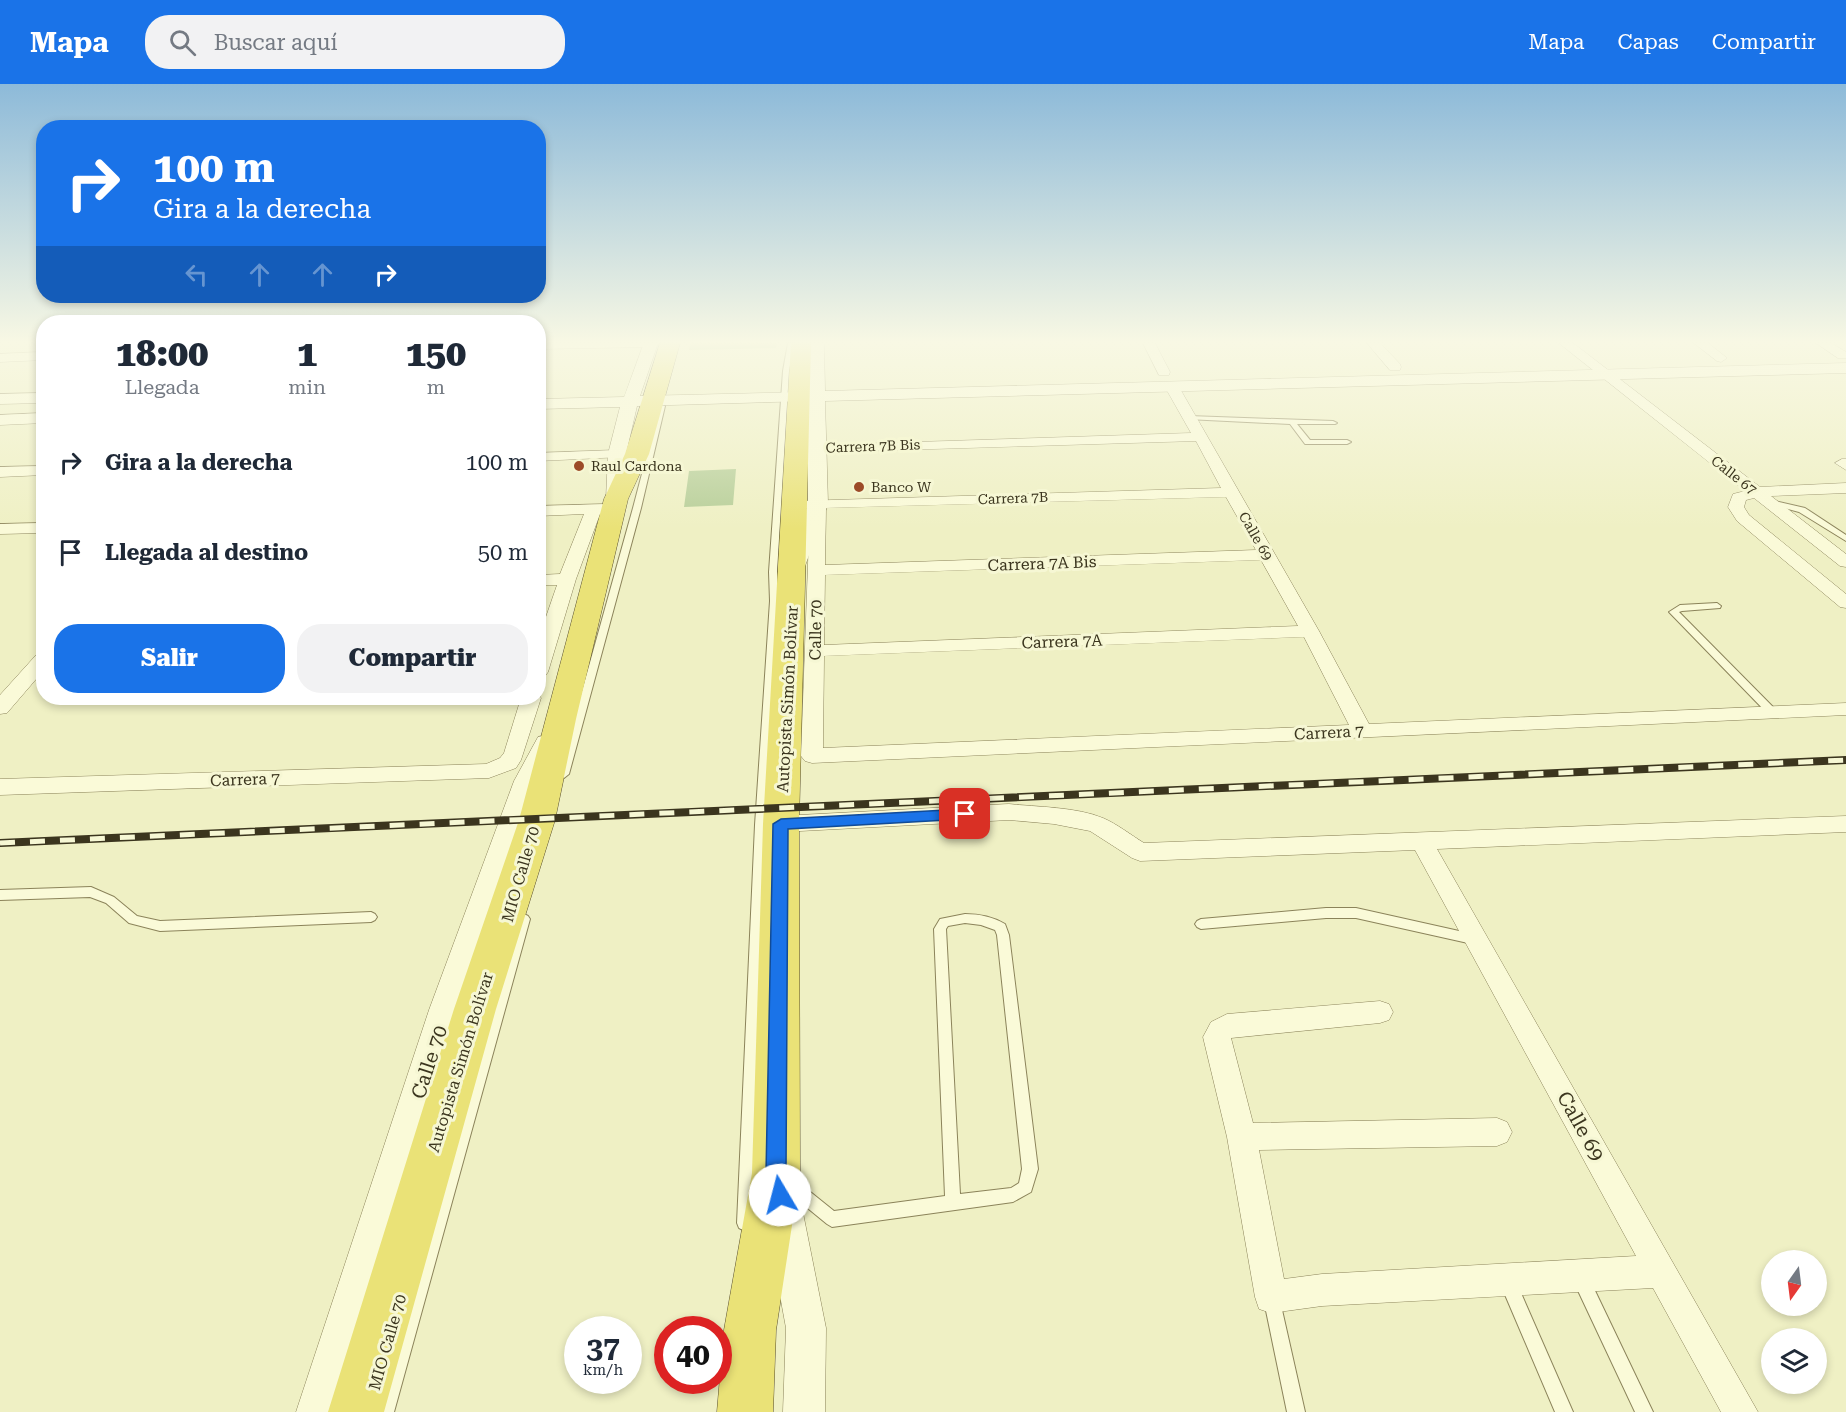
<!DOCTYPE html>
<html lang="es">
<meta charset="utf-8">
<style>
body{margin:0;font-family:"Roboto Serif",serif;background:#f2f2f3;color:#1f2937;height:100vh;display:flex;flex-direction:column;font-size:22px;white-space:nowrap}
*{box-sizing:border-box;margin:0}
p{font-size:20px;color:#747a83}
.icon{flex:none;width:33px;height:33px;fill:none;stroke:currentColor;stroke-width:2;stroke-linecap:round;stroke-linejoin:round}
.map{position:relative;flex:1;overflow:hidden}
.side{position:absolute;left:36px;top:231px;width:510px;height:390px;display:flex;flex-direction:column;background:#fff;border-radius:24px;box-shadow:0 3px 9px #0003}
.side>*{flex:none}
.top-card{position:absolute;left:36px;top:36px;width:510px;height:183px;border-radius:24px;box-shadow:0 3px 9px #0003;background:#1a73e8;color:#fff;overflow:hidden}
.needle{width:39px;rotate:194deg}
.controls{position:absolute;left:1761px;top:1166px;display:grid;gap:12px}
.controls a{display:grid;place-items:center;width:66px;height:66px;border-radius:50%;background:#fff;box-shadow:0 3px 9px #0003;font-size:30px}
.speed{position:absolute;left:564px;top:1232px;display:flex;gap:12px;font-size:30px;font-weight:700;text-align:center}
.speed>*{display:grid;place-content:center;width:78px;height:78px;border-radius:50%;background:#fff;box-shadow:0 3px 9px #0003;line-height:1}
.speed small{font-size:15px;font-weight:400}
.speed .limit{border:9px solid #d22;background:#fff;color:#111}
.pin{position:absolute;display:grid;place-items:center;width:51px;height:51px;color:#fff;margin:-26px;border-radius:12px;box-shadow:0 3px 9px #0006}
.me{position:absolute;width:66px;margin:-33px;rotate:352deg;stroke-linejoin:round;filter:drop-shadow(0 0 4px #0008)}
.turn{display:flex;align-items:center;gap:21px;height:126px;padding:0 18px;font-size:27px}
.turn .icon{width:78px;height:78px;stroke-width:2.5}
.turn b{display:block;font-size:42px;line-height:51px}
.lanes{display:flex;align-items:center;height:57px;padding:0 18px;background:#0003;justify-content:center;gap:30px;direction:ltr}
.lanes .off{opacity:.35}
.eta{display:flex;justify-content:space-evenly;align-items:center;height:102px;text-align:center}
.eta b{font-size:36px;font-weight:800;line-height:42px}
.primary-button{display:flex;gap:12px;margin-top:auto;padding:12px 18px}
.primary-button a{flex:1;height:69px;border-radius:24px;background:#1a73e8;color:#fff;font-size:24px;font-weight:800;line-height:69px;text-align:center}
.primary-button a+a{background:#f2f2f3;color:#1f2937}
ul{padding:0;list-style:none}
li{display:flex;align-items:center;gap:18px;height:90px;padding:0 18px}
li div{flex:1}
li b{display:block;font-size:22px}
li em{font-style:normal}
header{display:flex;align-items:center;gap:36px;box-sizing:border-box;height:84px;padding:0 30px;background:#1a73e8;color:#fff}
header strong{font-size:28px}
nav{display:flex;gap:33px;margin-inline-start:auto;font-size:21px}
.search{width:420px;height:54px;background:#f2f2f3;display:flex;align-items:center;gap:15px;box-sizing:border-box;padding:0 21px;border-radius:24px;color:#747a83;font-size:22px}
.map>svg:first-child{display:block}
</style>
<header>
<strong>Mapa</strong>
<div class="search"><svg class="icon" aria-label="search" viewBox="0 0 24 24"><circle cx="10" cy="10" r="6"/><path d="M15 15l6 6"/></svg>Buscar aquí</div>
<nav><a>Mapa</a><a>Capas</a><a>Compartir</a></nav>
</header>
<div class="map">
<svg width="1846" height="1328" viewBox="0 0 1846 1328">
<rect width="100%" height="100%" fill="#eff0c4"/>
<path fill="#b7ce98" d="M691,259h86l-1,5 -87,2z
M736,385l-3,36 -49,2 5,-36z"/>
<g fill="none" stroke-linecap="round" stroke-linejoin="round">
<defs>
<path id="service" d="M788,259h6l-5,28 -12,201 1,29 -11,224 -14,398 -2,5 -6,3 -6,-3 -2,-5 18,-398 15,-224 -1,-29 14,-201z
M660,321l5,1 -24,102 -72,266 -5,4 -5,-4 74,-266z
M1189,332l144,5 4,2 -2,1h-38l13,16h37l4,2 -4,2h-42l-15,-20 -103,-5 -1,-1z
M1766,415l39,9 41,27v6l-47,-29 -33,-9z
M1717,519l4,3 -1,2 -38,3 -3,1 97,98 1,2 -1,2h-8l-99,-102 11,-7z
M91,803l23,10 23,19 23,5 211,-9 4,2 2,3 -2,3 -4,2 -211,9 -31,-8 -23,-20 -16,-6 -90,3v-10z
M1326,824h30l121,27 4,1 2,4 -2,4 -4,1 -121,-27h-30l-125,11 -4,-2 -2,-3 2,-3 4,-2z
M524,830l4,2 2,3 -136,493h-18l142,-493 2,-3z
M965,830c15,0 28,3 40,10l4,11 29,234 -7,23 -18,10 -181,25 -5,-3 -44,-36 -3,-5 3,-5 5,-2 5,2 41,33 111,-15 -11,-267 6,-10zM965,839l16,2 14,5 2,5 25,234 -3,14 -8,5 -51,6 -14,-265 2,-3z
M1581,1188l6,2 66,138h-18l-62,-132 2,-6z
M1508,1191l6,2 59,135h-18l-55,-129 2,-6z
M1272,1209l6,2 2,6 25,111h-18l-23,-111 2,-6z"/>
<path id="minor" d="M538,259h119l-6,4 -113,2z
M1143,259h12l15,29 -1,3h-10z
M1367,259h13l20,21 1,3 -1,3h-10z
M1559,259h14l187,144 86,-4v10l-75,3 75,58v13l-6,-1 -86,-68 -8,2 -2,7 5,8 97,79v14l-6,-1 -103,-86 -9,-14 5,-13 12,-3z
M1694,259h14l19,15 -6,4 -4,-1z
M1816,259h15l15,9v6h-8z
M44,268v8l-44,2v-8z
M1172,299l7,4 140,244 50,93 477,-21v12l-1034,48 -7,-2 -4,-5 9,-247 -10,-2 -2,-3 2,-3 421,-13 -25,-47 -397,12 -5,-1 -2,-3 2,-3 397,-13 -26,-46zM1226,413l30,53 -431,15 1,-57zM1261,476l37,66 -474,19 1,-70zM1304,553l45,88 -526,23 1,-92z
M617,366l5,1 2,3 -2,3 -84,4v-8z
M1842,375h4v11l-11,-7z
M44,382v9l-44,2v-10z
M607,420l8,5 -2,3 -13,2 -24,65 -28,93 -3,4 -7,2v-38l19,-55h-19v-10l22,-1 24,-60 -46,2v-10z
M44,439v10l-44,1v-10z
M44,568v18l-37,43 -7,1v-19l37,-41z
M538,610l3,4 -20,62 -5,8 -27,10 -489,17v-16l486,-15 14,-6 4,-5 17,-55h17z
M1009,720c28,3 68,3 94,14 14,6 28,17 41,25l702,-27v16l-409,17 321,563h-37l-68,-124 -331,18 -51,7 -12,-4 -4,-12 -28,-160 -24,-100 8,-15 16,-8 153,-13 9,3 4,8 -4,8 -9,3 -149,15 22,85 244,-5 10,4 5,10 -5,10 -10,4 -238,4 25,129 38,-5 314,-18 -221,-406 -275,11 -8,-3 -42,-27 -36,-7 -45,-4 -228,12 -8,-2 -3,-6 3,-6 8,-2z"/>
<path id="tertiary" d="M644,259h14l-18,53 168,-4 2,-49h14l1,48 1021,-28v10l-1021,28 3,103 -23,62 -3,4 -7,2 -7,-2 -3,-4 23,-62v-103l-171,5 -11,48v45l-3,4h-14l-3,-4 2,-45 12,-47 -82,2v-10l86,-2z
M44,309v10l-44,1v-10z
M44,329v10l-44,2v-10z
M547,651l9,2 4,6 -20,38 -79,229 -123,402h-42l133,-402 85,-229 24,-44z
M783,1106l13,5 6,13 24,120 -1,84h-42l3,-84 -22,-120 6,-13z"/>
<path id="trunk" d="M660,259h20l-31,111 -21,45 -52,220 -21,101 -59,189 -112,403h-56l126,-403 65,-189 85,-321 21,-45z
M791,259h20l-12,481 1,349 -24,157 -3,82h-56l7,-82 28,-157 11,-349z"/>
</defs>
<use href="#service" stroke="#8b835a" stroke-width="2"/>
<use href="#minor" stroke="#8b835a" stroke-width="1"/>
<use href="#tertiary" stroke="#8b835a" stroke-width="1"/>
<use href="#trunk" stroke="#594f2e" stroke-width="1"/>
<use href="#service" fill="#fafad8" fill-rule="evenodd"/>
<use href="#minor" fill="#fafad8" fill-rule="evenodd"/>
<use href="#tertiary" fill="#fafad8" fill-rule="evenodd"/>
<use href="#trunk" fill="#eae277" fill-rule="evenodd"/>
<defs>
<path id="rail" d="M0,759l1846,-83"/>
</defs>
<use href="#rail" stroke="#3b351e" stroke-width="8"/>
<use href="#rail" stroke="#f6f7d4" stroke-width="5" stroke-dasharray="15" stroke-linecap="butt"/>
</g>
<linearGradient id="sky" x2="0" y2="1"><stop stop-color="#8dbad9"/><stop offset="0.58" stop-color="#f8f8e4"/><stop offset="1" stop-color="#f8f8e4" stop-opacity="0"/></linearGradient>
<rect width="1846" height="445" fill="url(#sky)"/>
<path fill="#1a73e8" stroke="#114b97" stroke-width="1.5" d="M965,725l8,5 -8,5 -177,10 -2,344 4,22 -3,7 -7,3 -7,-3 -7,-29 7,-349 8,-5z"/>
<g fill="#9c4b28" stroke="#f6f7d4" stroke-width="2">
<circle cx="579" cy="382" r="6"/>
<circle cx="859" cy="403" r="6"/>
</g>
<g text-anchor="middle" stroke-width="6" stroke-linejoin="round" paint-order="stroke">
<g font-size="14" fill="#3b351e" stroke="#f6f7d4">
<text transform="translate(873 362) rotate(-2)" y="5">Carrera 7B Bis</text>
<text transform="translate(1734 391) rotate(38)" y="5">Calle 67</text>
<text transform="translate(1013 414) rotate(-2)" y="5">Carrera 7B</text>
<text transform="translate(1256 452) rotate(60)" y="5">Calle 69</text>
</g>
<g font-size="14" fill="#3b351e" stroke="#f6f7d4" text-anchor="start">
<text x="591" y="387">Raul Cardona</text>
<text x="871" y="408">Banco W</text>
</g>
<g font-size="16" fill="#3b351e" stroke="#f6f7d4">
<text transform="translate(1042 479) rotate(-2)" y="6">Carrera 7A Bis</text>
<text transform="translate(815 546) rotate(-89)" y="6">Calle 70</text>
<text transform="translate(1062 557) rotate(-2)" y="6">Carrera 7A</text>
<text transform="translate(787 615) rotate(-87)" y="6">Autopista Simón Bolívar</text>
<text transform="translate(1329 648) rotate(-3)" y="6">Carrera 7</text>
<text transform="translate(245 695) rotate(-2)" y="6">Carrera 7</text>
<text transform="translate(520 790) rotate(-74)" y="6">MIO Calle 70</text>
<text transform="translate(460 978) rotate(-73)" y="6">Autopista Simón Bolívar</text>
<text transform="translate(387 1258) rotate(-74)" y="6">MIO Calle 70</text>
</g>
<g font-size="20" fill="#3b351e" stroke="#f6f7d4">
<text transform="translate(429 978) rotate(-72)" y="7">Calle 70</text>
<text transform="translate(1581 1042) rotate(61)" y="7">Calle 69</text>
</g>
</g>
</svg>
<div class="controls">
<a><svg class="needle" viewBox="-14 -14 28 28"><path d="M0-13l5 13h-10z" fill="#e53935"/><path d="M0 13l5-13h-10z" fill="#747a83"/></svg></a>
<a><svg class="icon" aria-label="layers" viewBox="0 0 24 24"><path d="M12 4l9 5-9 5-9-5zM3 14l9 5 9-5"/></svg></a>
</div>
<div class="speed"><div>37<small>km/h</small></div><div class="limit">40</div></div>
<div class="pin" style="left:965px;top:730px;background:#d93025"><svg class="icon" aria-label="arrive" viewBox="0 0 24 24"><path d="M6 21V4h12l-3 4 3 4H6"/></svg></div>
<svg class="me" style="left:780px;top:1111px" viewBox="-20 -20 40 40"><circle r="19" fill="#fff"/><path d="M0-13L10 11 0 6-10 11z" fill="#1a73e8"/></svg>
<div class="top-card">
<div class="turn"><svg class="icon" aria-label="right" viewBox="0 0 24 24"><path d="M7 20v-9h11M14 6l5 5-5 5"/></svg><div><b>100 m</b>Gira a la derecha</div></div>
<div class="lanes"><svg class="icon off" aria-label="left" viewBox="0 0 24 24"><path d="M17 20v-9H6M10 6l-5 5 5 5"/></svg><svg class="icon off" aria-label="ahead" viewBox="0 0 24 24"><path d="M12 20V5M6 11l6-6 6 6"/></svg><svg class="icon off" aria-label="ahead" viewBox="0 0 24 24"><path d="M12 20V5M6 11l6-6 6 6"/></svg><svg class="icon" aria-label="right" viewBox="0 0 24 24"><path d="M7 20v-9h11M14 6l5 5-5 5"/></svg></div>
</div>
<section class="side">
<div class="eta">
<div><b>18:00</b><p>Llegada</p></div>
<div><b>1</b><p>min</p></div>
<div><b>150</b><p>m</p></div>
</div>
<ul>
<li><svg class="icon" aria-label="right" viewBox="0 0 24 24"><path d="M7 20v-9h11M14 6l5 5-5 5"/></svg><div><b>Gira a la derecha</b></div><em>100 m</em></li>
<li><svg class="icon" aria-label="arrive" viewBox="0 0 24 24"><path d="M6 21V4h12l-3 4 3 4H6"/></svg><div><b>Llegada al destino</b></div><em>50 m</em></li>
</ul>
<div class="primary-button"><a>Salir</a><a>Compartir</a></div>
</section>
</div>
